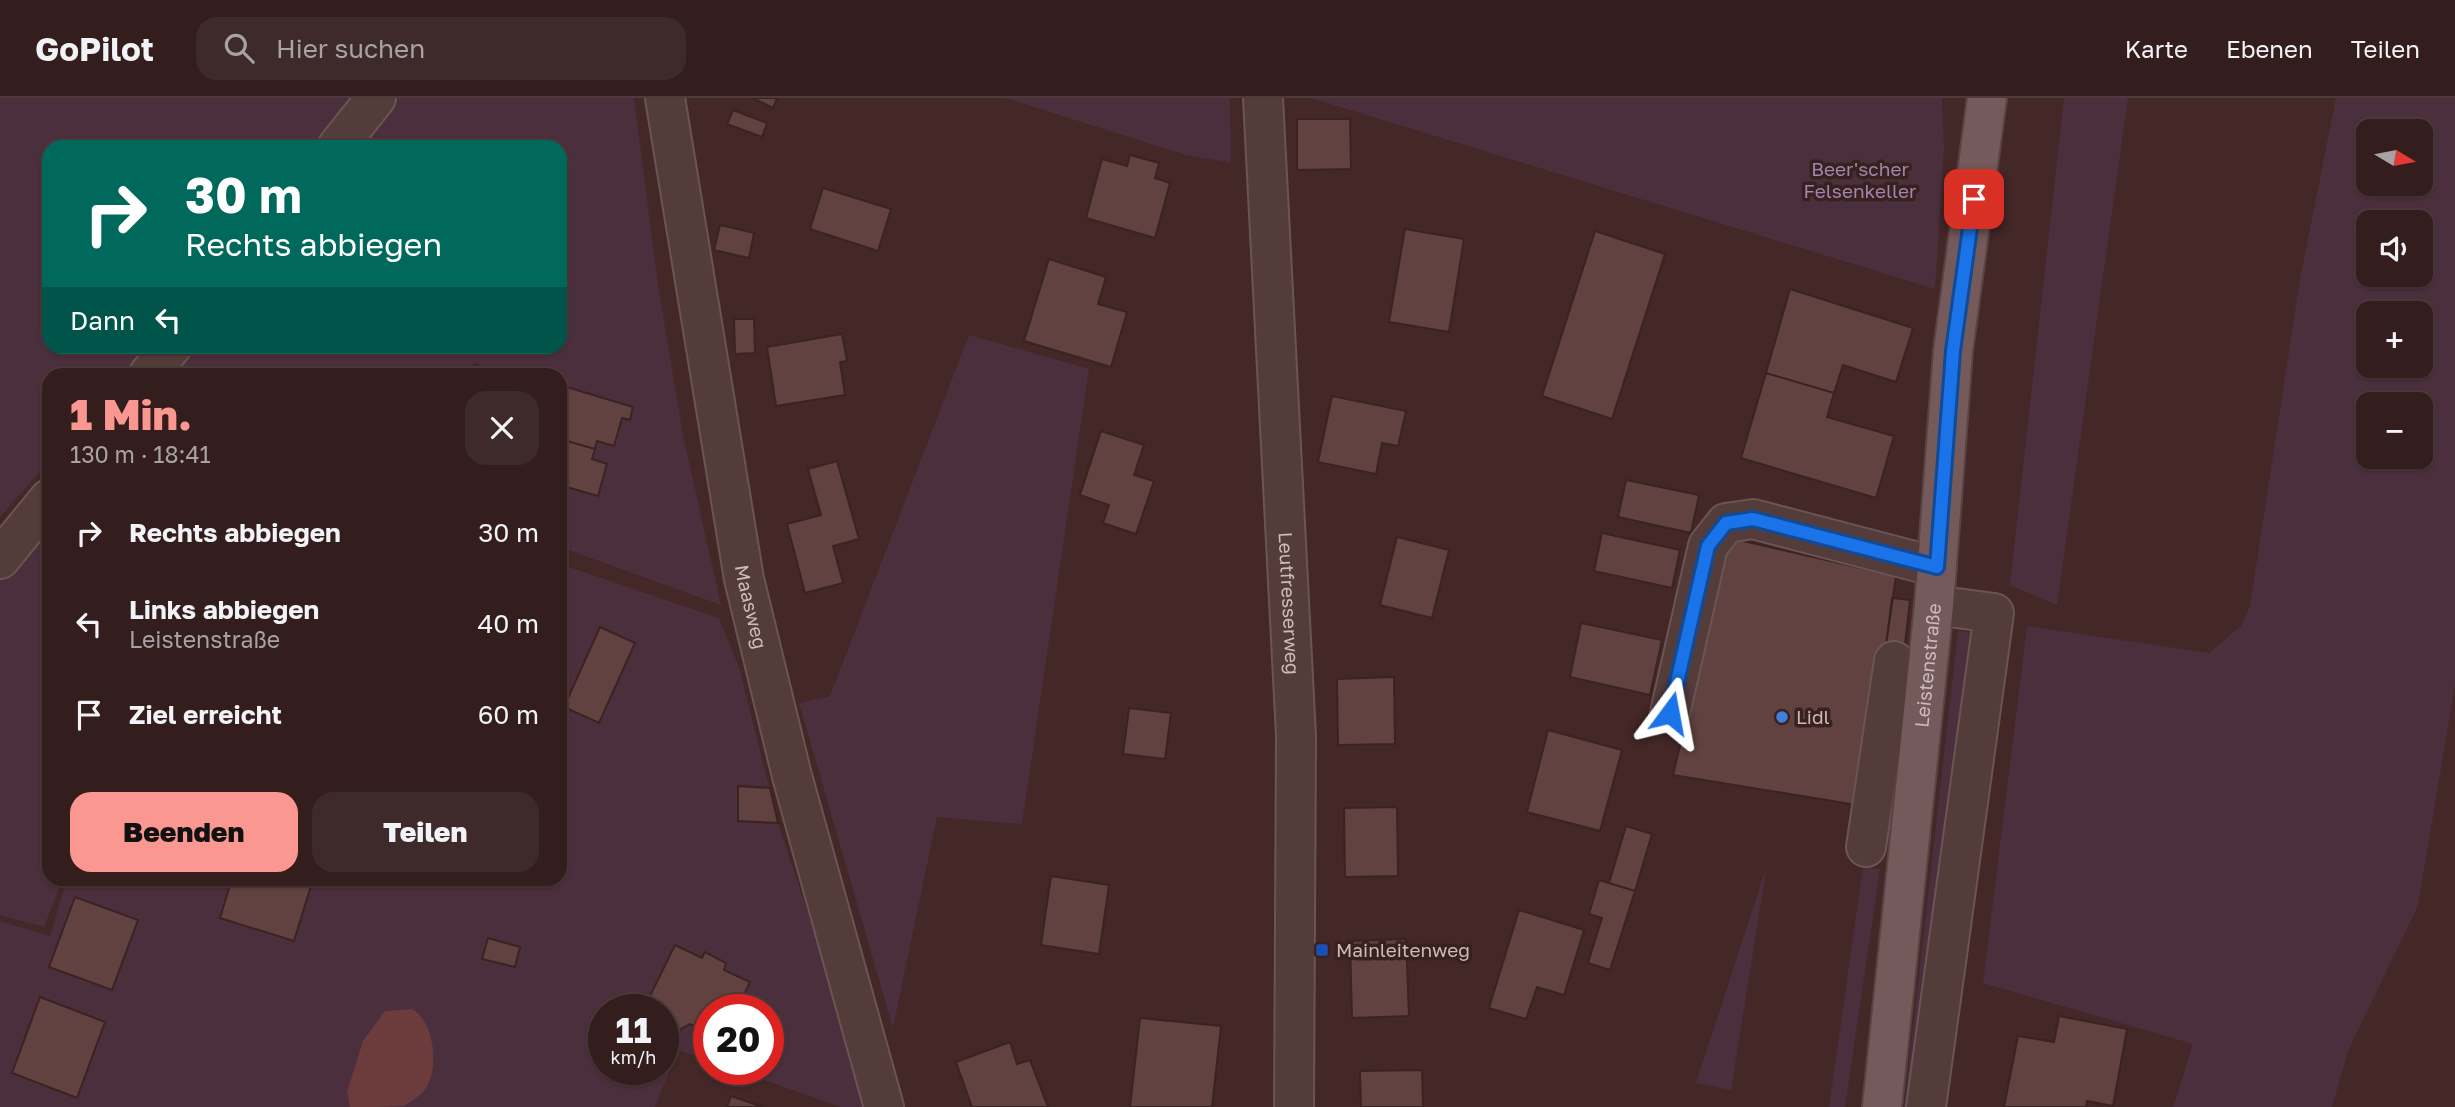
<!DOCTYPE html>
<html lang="de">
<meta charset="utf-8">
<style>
body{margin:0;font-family:"Golos Text",sans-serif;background:#3e2a2a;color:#f1f3f6;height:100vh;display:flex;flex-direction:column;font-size:26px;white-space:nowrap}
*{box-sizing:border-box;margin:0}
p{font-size:23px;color:#a9a2a4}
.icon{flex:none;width:38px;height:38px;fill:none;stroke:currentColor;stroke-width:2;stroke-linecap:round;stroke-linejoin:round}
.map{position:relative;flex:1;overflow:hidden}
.sheet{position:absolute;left:42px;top:270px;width:525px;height:518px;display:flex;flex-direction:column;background:#331d1d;border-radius:21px;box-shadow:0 2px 5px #0004,0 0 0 2px #4e3b3b}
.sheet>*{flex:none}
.banner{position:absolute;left:42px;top:42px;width:525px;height:214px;border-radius:21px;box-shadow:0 2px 5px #0004,0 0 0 2px #4e3b3b;background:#00695c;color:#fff;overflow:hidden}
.needle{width:46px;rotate:100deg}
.tools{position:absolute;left:2356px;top:21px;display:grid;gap:14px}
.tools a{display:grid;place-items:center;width:77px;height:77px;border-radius:14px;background:#331d1d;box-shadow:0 2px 5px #0004,0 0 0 2px #4e3b3b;font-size:35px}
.speed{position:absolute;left:588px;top:896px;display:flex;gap:14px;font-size:35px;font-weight:700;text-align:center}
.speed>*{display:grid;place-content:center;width:91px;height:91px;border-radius:50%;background:#331d1d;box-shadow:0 2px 5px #0004,0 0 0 2px #4e3b3b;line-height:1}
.speed small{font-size:18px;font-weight:400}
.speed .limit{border:10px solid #d22;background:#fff;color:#111}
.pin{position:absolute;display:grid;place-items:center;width:60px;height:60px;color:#fff;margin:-30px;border-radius:14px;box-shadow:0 4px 10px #0006}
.me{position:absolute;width:77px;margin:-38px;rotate:13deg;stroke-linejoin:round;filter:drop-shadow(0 0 5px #0008)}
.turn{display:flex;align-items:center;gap:24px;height:147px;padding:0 28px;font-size:32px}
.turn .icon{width:91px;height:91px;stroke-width:2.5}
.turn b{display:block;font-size:49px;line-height:60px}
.then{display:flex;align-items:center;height:66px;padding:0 28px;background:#0003;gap:14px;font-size:26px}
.round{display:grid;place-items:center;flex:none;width:74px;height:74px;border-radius:21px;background:#3e2a2a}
.headline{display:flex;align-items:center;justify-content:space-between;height:119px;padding:0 28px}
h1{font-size:42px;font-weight:800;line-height:52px;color:#fa9791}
.primary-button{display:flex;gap:14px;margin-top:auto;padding:14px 28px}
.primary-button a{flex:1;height:80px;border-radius:21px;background:#fa9791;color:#111;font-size:28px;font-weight:800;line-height:80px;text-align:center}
.primary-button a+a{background:#3e2a2a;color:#f1f3f6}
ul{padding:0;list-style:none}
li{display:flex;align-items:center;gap:21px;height:91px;padding:0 28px}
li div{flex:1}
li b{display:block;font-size:26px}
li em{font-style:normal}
header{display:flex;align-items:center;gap:42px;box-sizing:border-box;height:98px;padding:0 35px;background:#331d1d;border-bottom:2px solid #4e3b3b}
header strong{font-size:33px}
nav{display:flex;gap:38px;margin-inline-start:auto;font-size:24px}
.search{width:490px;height:63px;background:#3e2a2a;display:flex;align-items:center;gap:18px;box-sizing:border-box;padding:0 24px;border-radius:21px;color:#a9a2a4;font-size:26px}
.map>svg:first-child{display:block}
</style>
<header>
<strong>GoPilot</strong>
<div class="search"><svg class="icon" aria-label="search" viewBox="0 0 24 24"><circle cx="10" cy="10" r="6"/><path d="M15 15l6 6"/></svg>Hier suchen</div>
<nav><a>Karte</a><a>Ebenen</a><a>Teilen</a></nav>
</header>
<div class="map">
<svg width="2455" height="1009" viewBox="0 0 2455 1009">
<rect width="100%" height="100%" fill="#442727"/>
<path fill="#4b2f3d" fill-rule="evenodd" d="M0,0h363l-41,49h-273v199l99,1 -24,27h-75v87l-49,56z
M383,0h251l24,187 25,150 38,170 -161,-58v-62l38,11 9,-32 -15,-5 5,-18 17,5 8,-28 8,2 3,-12 -73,-23v-11h-62l-24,-12 -6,12h-297l23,-27 366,-1v-199h-199z
M1006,0h224l1,65 -45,-8z
M1311,0h631l2,51 -9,140z
M2064,0h64l-71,507 -47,-20z
M2336,0h119v587l-37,221 -70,145 -16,56h-159l20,-63 -210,-61 44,-357 182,27 32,-27 9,-20 50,-327zM2368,33h52v53h-52zM2368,124h52v53h-52zM2368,215h52v53h-52zM2368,306h52v53h-52z
M969,237l120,34 -67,455 -85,-7 -44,211 -94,-325 31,-7z
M49,420v360l14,1 -19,48 -44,-12v-339z
M560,466l159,54 20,49 39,156 47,141 42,143h-27l-106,-38h34v-59h-59v50l-31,-10 -23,57h-655v-186l50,15 17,-57 286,-1 5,3 2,-3h200zM600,529l35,16 -36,80 -35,-16zM604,912h59v59h-59z
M1958,533l17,2 -61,474h-10z
M1767,767l-36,225 -35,-7z
M1863,769l17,2 -35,238h-16z"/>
<path fill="#6b3c3b" d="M412,911c23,12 29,65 10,84 -4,4 -13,10 -18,13 -12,1 -40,1 -54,1l-3,-15 16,-51 22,-30z"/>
<path fill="#614241" stroke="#3b2322" stroke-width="2" d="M753,0h24l-4,10z
M733,12l34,13 -5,14 -35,-13z
M1297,21h53l1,50 -54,1z
M1130,57l29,8 -4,15 15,5 -15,55 -69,-20 16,-59 25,7z
M823,90l68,21 -13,42 -68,-22z
M720,127l34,8 -5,25 -35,-8z
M1405,131l59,10 -15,93 -60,-10z
M1595,133l70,23 -53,165 -70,-23z
M1049,161l57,18 -8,27 29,8 -16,55 -87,-26z
M1790,191l123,39 -17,54 -53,-17 -9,28 -68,-20z
M734,221h20l1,34 -20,1z
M842,236l5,27 -7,1 5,33 -69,11 -9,-59z
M1766,275l68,20 -7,24 67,19 -18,62 -135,-40z
M560,287l73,22 -3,13 -8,-2 -8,28 -17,-5 -2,8 -35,-10z
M1332,298l74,15 -8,35 -16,-3 -6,31 -58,-12z
M1101,333l43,14 -10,30 20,6 -18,53 -33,-11 6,-18 -29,-10z
M560,341l35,10 -3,10 15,5 -9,32 -38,-11z
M837,363l22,78 -26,7 10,37 -38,10 -18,-69 34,-9 -13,-46z
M1626,382l73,15 -8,38 -73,-16z
M1602,435l78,17 -8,38 -78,-17z
M1397,439l52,13 -17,68 -52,-13z
M1730,440l166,38 -33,230 -190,-31z
M1892,500l18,2 -7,62 -19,-2z
M1581,525l81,17 -12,55 -80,-18z
M600,529l35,16 -36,80 -35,-16z
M1394,579l1,67 -57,1 -1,-66z
M1129,610l42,5 -6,46 -42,-5z
M1548,632l74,20 -22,81 -73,-19z
M738,688l32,2 8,35 -40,-2z
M1397,709l1,69 -53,1 -1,-69z
M1626,728l26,8 -17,57 -26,-8z
M1051,778l58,9 -10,69 -58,-9z
M232,780h55l24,8 -17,55 -74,-23z
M1599,782l36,11 -25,79 -22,-7 14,-45 -13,-4z
M75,799l63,23 -26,70 -63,-23z
M1519,812l65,20 -20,65 -27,-8 -11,32 -37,-11z
M488,840l32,9 -5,20 -33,-8z
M1406,841l3,77 -57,2 -2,-77z
M675,847l27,13 3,-6 21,11 -2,7 26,12 -13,28h-28v22l-19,-8 -11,6 -9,-9 2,-6 -25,-13z
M40,899l65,25 -28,76 -65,-25z
M2059,918l68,13 -14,77 -26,-5 -1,6h-82l14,-71 36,6z
M1140,920l81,8 -9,81h-82z
M1010,944l7,22 13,-4 18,47h-76l-16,-45z
M1422,972l1,37h-62l-1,-36z
M731,998l32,11h-36z"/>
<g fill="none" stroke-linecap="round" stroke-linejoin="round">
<defs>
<g id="minor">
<path id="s1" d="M665,0l79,481 48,197 92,331"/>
<path id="s2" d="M1263,0l33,638 -2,371"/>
<path d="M337,49l39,-49"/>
<path d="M149,276l23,-28"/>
<path d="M0,461l49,-60"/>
<path d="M1670,615l38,-167 18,-23 27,-4 184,48"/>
<path d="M1866,749l28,-186"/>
<path d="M1926,1009l68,-494 -60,-8"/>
</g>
<g id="major">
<path id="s3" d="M1882,1009l52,-502 19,-254 34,-253"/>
</g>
</defs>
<use href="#minor" stroke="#6b5554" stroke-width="42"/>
<use href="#major" stroke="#5a4342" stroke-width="42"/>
<use href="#minor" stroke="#543c3b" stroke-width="38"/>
<use href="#major" stroke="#745a5a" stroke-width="38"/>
</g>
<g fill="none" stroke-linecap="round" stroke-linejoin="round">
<defs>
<path id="route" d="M1670,615l38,-167 18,-23 27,-4 184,48 16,-216 21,-152"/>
</defs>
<use href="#route" stroke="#114b97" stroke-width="18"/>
<use href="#route" stroke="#1a73e8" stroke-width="12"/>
</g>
<circle fill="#3f7fe0" stroke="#392120" stroke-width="2.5" cx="1782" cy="619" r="7"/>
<rect fill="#1a4fb4" stroke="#392120" stroke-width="2.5" x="1315" y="845" width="14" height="14" rx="3.5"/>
<g text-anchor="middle" stroke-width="7" stroke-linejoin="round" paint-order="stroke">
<g font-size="19" fill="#a085ad" stroke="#392120">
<text x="1860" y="78">Beer'scher<tspan x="1860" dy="22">Felsenkeller</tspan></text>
</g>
<g font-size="19" fill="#cdbab9" stroke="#392120">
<text dy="7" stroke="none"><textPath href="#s2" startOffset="506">Leutfresserweg</textPath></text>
<text dy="7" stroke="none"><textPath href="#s1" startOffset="516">Maasweg</textPath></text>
<text dy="7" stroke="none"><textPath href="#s3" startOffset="444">Leistenstraße</textPath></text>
</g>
<g font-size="19" fill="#cdbab9" stroke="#392120" text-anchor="start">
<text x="1796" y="626">Lidl</text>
<text x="1336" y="859">Mainleitenweg</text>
</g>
</g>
</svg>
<div class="tools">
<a><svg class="needle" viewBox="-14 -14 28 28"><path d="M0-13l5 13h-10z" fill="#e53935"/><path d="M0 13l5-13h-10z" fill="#a9a2a4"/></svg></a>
<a><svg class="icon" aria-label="sound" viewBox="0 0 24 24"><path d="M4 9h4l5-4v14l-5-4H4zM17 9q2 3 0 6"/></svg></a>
<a>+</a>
<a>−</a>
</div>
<div class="speed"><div>11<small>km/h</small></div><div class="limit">20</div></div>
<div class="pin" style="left:1974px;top:101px;background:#d93025"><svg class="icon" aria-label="arrive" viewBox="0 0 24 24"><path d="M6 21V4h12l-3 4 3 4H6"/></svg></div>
<svg class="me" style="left:1670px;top:615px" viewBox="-20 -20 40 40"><path d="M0-17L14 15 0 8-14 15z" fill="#1a73e8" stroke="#fff" stroke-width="4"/></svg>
<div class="banner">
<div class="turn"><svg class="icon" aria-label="right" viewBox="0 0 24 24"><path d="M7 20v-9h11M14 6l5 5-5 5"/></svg><div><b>30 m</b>Rechts abbiegen</div></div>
<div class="then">Dann<svg class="icon" aria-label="left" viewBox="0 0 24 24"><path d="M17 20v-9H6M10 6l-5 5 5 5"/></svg></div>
</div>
<section class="sheet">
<div class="headline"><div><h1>1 Min.</h1><p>130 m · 18:41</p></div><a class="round"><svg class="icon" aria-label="close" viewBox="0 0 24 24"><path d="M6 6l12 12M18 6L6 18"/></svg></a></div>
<ul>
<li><svg class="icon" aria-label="right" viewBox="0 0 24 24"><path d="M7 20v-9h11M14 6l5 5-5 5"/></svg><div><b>Rechts abbiegen</b></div><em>30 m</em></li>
<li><svg class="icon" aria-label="left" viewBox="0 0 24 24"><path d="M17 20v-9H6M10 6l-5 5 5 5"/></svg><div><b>Links abbiegen</b><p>Leistenstraße</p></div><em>40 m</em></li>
<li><svg class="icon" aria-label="arrive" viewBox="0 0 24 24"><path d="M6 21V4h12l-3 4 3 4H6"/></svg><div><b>Ziel erreicht</b></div><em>60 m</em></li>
</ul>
<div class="primary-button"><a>Beenden</a><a>Teilen</a></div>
</section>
</div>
